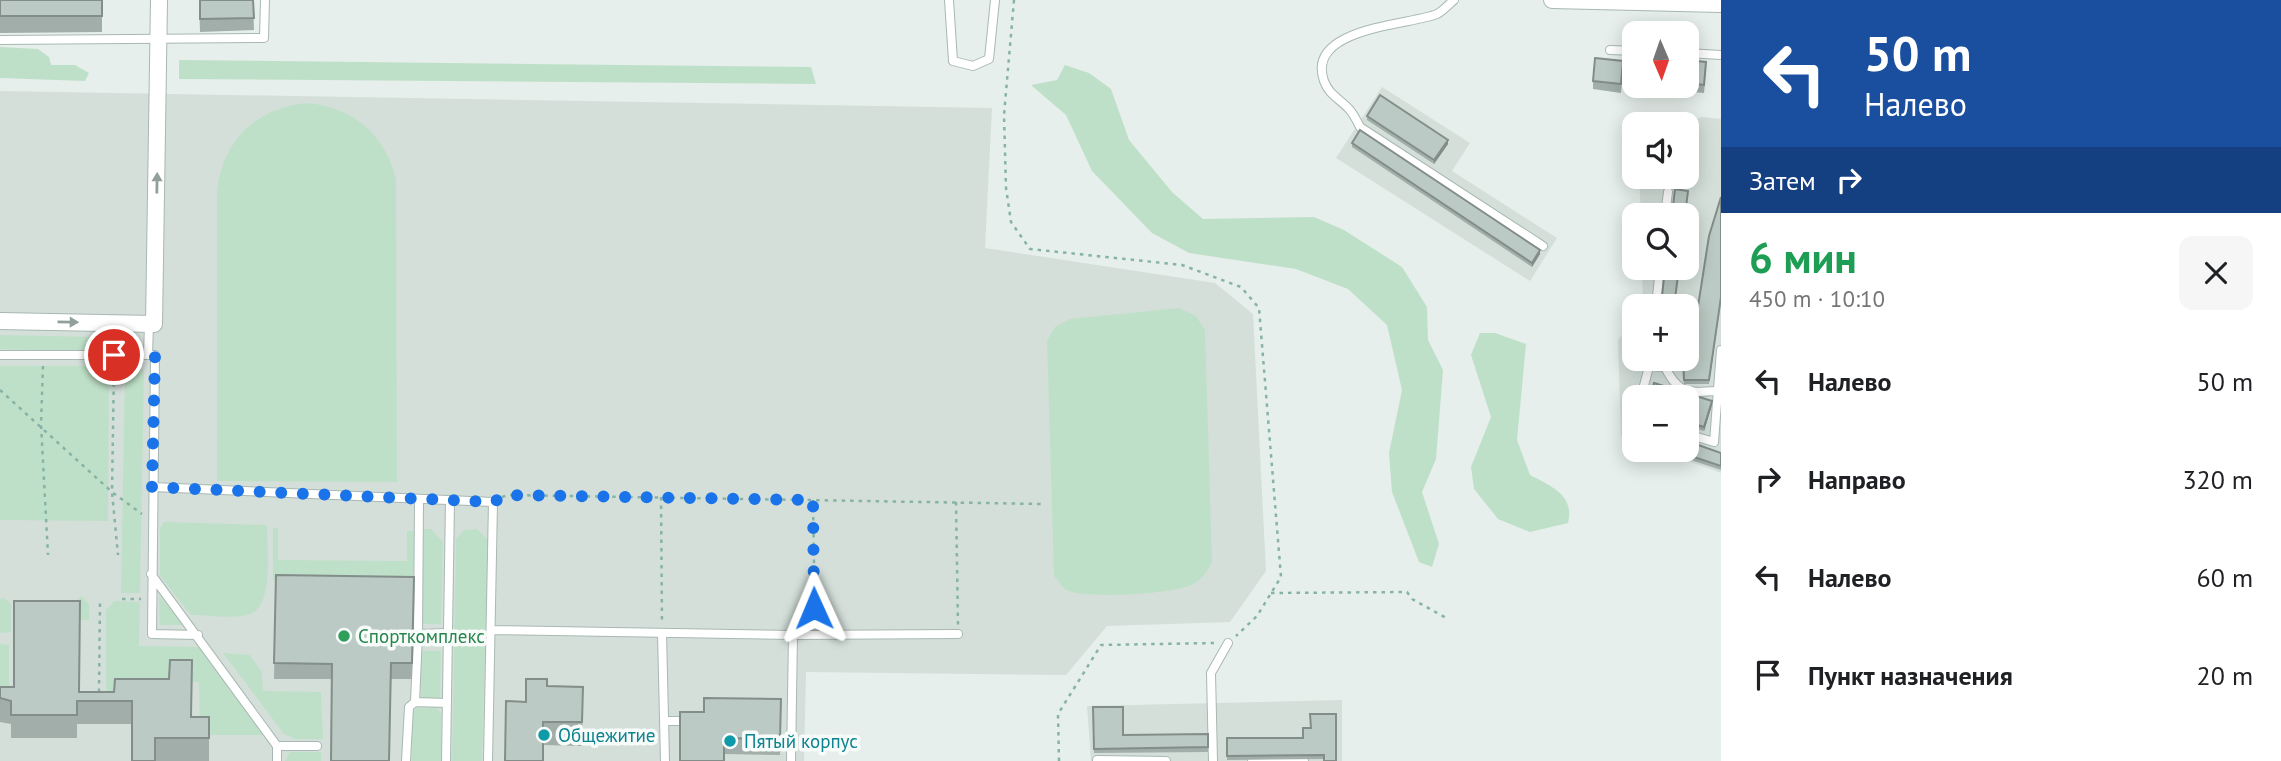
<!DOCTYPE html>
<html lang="ru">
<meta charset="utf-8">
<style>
body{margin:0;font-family:"PT Sans",sans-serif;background:#f6f6f6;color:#202124;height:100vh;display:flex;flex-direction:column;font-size:26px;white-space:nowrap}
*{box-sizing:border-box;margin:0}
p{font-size:23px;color:#757577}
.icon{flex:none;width:38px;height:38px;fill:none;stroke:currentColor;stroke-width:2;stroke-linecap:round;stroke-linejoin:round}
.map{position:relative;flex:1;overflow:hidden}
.details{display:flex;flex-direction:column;background:#fff;width:560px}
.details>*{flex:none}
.banner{background:#1a4fa0;color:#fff;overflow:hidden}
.needle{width:46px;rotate:178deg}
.tools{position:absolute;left:1622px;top:21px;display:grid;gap:14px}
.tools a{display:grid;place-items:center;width:77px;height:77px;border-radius:14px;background:#fff;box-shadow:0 4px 18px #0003;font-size:35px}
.pin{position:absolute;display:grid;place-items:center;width:60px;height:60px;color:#fff;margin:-30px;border:4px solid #fff;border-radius:50%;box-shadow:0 2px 7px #0007}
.me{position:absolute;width:77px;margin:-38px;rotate:359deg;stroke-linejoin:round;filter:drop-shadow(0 0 5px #0008)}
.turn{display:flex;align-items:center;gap:24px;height:147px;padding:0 28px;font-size:32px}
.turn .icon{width:91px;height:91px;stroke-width:2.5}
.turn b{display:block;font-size:49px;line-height:60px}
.then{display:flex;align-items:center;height:66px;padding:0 28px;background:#0003;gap:14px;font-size:26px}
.round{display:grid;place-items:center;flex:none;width:74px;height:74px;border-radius:14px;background:#f6f6f6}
.summary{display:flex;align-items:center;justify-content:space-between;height:119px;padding:0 28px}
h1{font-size:42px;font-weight:600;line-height:52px;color:#1e9e55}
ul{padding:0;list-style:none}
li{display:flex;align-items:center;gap:21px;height:98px;padding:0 28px}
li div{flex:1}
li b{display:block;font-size:26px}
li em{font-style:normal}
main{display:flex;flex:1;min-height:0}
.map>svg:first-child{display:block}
</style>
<main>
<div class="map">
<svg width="1721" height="761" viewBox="0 0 1721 761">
<rect width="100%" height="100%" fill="#e6efeb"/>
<path fill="#d4dfda" d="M1382,87l88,56 -18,28 105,67 -27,43 -194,-123z
M0,91l992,17 -7,140 230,35 38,31 13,257 -36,51 -123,4 -41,49 -260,-3 -2,89h-804z
M1702,117l19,2v354l-63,-23h29v-53h-53v44l-13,-5 -3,-96 16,-21v40h53v-53h-44l-1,-38h45v-53h-46l-2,-38h48v-53h-4z
M1342,700v61h-251l-4,-55z"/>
<path fill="#bfe0c8" d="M0,47l38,2 11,8 2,8h24l14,8 -4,8 -85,-3z
M179,60l632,7 5,17 -637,-5z
M1065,65l24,8 22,16 18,51 43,52 31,27 111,-2 30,13 58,37 25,40 1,33 15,30 -7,89 -14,33 17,52 -7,23 -13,-5 -27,-70 -3,-39 13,-63 -15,-65 -39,-36 -52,-20 -107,-16 -37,-20 -60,-62 -26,-56 -35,-30 26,-5z
M307,103c46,4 78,31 89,76l1,303 -180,-1v-287c4,-52 38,-86 90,-91z
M1179,308l17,8 9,14 7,231c-4,10 -10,19 -21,24 -17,9 -111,15 -126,4 -4,-3 -7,-9 -11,-13l-7,-235 8,-14 15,-8z
M1480,333h15l31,11 -9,96 13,35c21,11 45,20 38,48l-38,9 -32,-13 -24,-30 -3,-22 20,-50 -20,-62z
M0,335l98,2 -1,15 -97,-3z
M0,366h109l-1,155 -108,-1z
M125,369l19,1 -4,223h-19z
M164,522l103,3c0,21 7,78 -15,88 -15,7 -44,2 -61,2l-31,-39v-48z
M273,528h5v32l129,1v-30h7l-1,49h-140z
M424,529h7l12,13 -2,82h-19z
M477,529l11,11 -6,221h-30l4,-222 8,-9z
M81,596l8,8v16h-16l1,-17z
M159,596l26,29h-25z
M4,598l7,6v28l-11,1v-34z
M114,601l26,1 -1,44 64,1 65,88h-68l-1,-53h-36l-57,12v-84z
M0,644l9,1v59h-9z
M421,651h20l-1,47h-19z
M223,653l27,2 12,17 1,19 58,1 2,47h-28l-11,-5z
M436,707l5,6v48h-29v-48l5,-5z
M290,752h31v9h-36z"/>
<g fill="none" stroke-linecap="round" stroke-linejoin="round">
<defs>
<path id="service" d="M949,0l4,61 20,5 16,-7 6,-59
M1454,0c-5,4 -11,11 -17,14 -26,11 -132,13 -113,67 5,14 16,18 25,28 4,4 8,12 11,18l183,119
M0,40l264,-2 1,-38
M1610,50l24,1
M1687,53l34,2
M1665,215l3,-23
M1656,306l4,-38
M0,355h155l-3,279 46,1
M148,355l1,-31
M1651,366l14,1c13,27 23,26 52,24
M1641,397l10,-38
M1687,434l27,8 7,-92
M152,487l341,15 -5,259
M419,499l-1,135 30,-1
M151,574l126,172v15
M491,630l302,5 165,-1
M662,633l3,128
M415,702l3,-68
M665,721h16
M277,746h40
M1097,760l69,1
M406,761l3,-54 6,-5 32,1
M446,761l4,-260
M791,761l2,-126
M1213,761l-2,-88 17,-30
M1252,761h52"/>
<path id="minor" d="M1552,0l169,4
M0,321l154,3 5,-324"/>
</defs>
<use href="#service" stroke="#a8b8b2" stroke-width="10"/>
<use href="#minor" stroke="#a8b8b2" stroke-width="18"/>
<path stroke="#86b3a5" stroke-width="2.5" stroke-dasharray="3.5 5" stroke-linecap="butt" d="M1014,0l-10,115 2,73 5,34 19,27 152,16 59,22 18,21 22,269 -24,39 -21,20
M43,366l-2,58 7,131
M114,366l-2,126 6,63
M0,390l112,102 30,22
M502,497l6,-2 534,9
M661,497l1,126
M813,500l2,126
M956,502l2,123
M1271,593l136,-1 5,7 36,20
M122,599h19
M99,692l1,-91
M1059,761l-1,-47 43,-69 113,-2"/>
<use href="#service" stroke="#fff" stroke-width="8"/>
<use href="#minor" stroke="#fff" stroke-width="16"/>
</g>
<path fill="#a1aea9" d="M0,0h102v32l-102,1z
M199,0h54l1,30 -54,2z
M1687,60l19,10 -2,23 -35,-3v-4h18z
M1623,69l-2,24 -28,-4v-8z
M1367,116l81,28 -14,20 -67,-44z
M1352,143l188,111 -8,13 -180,-120z
M1721,197v104l-12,83h-25l-1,-25 11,-27z
M1687,397l25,8 -8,26 -17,-5z
M1661,450h26l34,3v17z
M276,575l138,2 -2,102h-138z
M547,686l36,1 -1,59 -39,-1 -17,-43z
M0,687l79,5h35l78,25h17v44h-77v-37h-55v14h-66v-14l-11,-2z
M781,699l-1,56 -56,-1 -20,-42z
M1093,707l30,28 85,-1v18l-114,1z
M1336,714l-12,45 -97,1v-22h76l8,-10z"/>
<path fill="#838d89" d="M1448,140v4l-14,20v-4z
M1540,250v4l-8,13v-4z
M1712,401v4l-8,26v-4z"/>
<path fill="#bbcac4" stroke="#838d89" stroke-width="2" d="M0,0h102v16h-102z
M200,0h53l1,18 -54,1z
M1595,58l28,3 -2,23 -28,-3z
M1687,60l19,2 -2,23 -17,-2z
M1380,95l68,45 -14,20 -67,-44z
M1360,130l180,120 -8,13 -180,-120z
M1675,189l13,2 -3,24h-13z
M1721,197v100l-12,83h-25l-1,-21h4v-26l7,-1 15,-96z
M1665,268h14l-5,38h-13z
M1654,383l58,18 -8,26 -17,-5v-25h-37z
M1687,441l34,12v13l-48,-16h14z
M276,575l138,2 -2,86h-21l-2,98h-58l1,-97 -58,-1z
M14,601h66l-1,91h35l1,-13h54l1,-19h22l-1,57h18v21h-54v23h-23v-60h-55v14h-66v-14l-11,-3v-11h14z
M526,679h21v7l36,1 -1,35h-39v39h-38l1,-60 20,1z
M704,698l77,1 -1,40 -56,-1v23h-44v-49h24z
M1093,707h30v28l85,-1v13l-114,2z
M1310,714h26v47h-12v-6l-97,1v-18h76v-10h8z"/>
<defs><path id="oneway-solid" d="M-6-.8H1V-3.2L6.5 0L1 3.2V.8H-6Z" transform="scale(1.75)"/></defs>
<g fill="#92a09c">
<use href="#oneway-solid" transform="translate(157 183) rotate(-89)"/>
<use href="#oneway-solid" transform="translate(68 322) rotate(1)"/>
</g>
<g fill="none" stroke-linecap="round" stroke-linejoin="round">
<path stroke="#1a73e8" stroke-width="12" stroke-dasharray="0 21.6" d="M114,355h41l-3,132 341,15 15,-7 305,5 1,108"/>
</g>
<circle fill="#2e9e5b" stroke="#f7fbf9" stroke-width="2.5" cx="344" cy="636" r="7"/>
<g fill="#0f9aa8" stroke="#f7fbf9" stroke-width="2.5">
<circle cx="544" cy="735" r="7"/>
<circle cx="730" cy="741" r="7"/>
</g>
<g text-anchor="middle" stroke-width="7" stroke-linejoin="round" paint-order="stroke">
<g font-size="19" fill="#27864d" stroke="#f7fbf9" text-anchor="start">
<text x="358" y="643">Спорткомплекс</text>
</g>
<g font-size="19" fill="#0d838f" stroke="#f7fbf9" text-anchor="start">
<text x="558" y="742">Общежитие</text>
<text x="744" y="748">Пятый корпус</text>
</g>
</g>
</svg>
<div class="tools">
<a><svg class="needle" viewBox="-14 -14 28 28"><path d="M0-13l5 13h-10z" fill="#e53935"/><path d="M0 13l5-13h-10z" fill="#757577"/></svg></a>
<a><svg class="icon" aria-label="sound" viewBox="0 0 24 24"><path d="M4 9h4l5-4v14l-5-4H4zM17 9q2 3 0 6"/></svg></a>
<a><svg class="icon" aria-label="search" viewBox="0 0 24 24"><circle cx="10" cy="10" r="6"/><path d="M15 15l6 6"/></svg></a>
<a>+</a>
<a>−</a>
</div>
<div class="pin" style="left:114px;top:355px;background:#d93025"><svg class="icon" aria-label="arrive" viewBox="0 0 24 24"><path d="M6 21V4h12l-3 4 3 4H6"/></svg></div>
<svg class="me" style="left:814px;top:608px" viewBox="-20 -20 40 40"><path d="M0-17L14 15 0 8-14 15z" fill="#1a73e8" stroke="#fff" stroke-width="4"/></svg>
</div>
<section class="details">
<div class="banner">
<div class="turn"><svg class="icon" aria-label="left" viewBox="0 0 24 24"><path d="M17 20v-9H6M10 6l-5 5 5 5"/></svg><div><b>50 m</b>Налево</div></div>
<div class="then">Затем<svg class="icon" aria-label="right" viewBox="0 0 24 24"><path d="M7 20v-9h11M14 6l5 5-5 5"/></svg></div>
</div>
<div class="summary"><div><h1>6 мин</h1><p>450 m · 10:10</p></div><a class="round"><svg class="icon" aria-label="close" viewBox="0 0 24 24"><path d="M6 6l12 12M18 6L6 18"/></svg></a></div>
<ul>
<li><svg class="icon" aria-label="left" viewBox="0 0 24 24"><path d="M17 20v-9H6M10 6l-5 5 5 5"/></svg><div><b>Налево</b></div><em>50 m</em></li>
<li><svg class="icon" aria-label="right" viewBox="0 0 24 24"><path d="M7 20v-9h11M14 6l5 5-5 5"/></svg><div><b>Направо</b></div><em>320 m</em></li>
<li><svg class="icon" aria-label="left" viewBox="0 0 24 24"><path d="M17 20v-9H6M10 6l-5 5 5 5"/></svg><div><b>Налево</b></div><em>60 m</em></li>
<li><svg class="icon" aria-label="arrive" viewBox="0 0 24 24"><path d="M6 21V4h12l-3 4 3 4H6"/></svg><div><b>Пункт назначения</b></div><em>20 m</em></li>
</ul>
</section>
</main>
